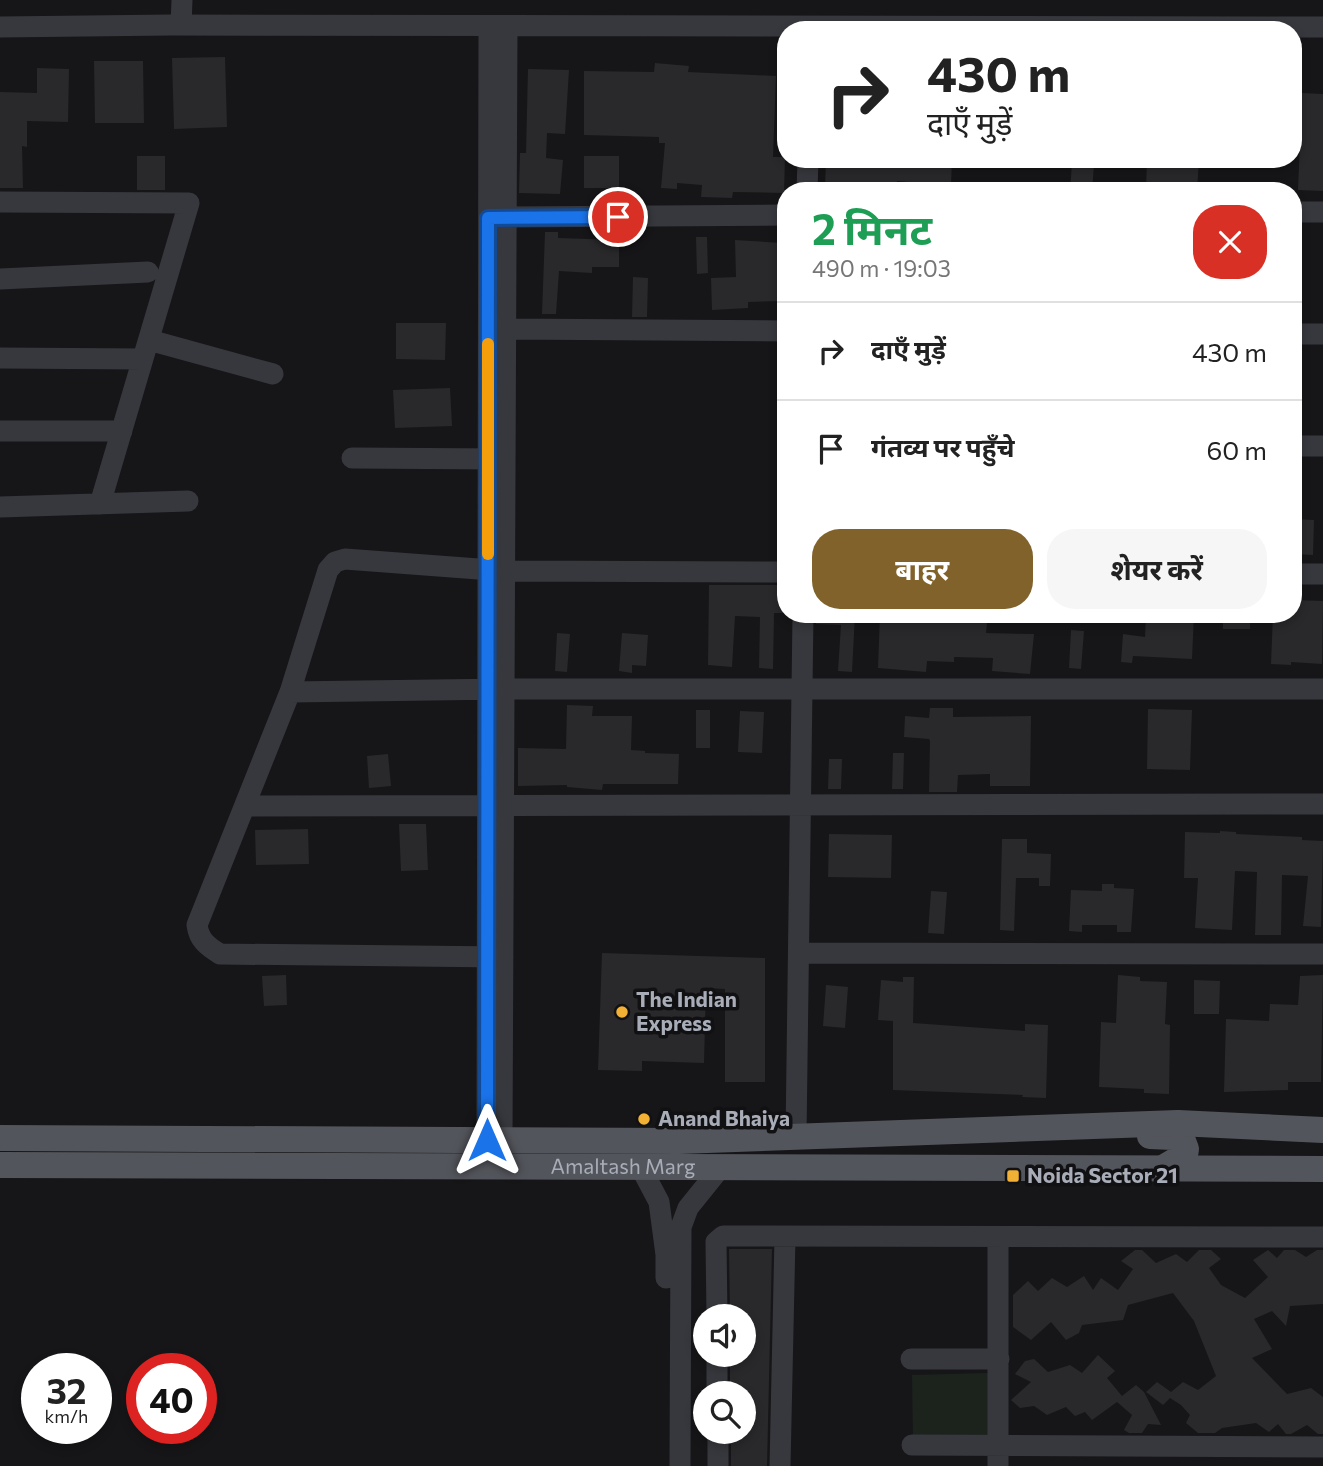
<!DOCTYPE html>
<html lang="hi">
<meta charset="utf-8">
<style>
body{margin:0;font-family:Commissioner,"Noto Sans Devanagari",sans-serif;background:#f6f6f6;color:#222;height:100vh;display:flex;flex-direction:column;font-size:26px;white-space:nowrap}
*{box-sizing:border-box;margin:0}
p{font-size:23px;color:#767676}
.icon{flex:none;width:38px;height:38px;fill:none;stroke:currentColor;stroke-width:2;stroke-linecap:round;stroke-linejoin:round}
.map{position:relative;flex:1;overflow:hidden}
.sheet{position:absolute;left:777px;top:182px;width:525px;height:441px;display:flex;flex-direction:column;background:#fff;border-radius:28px;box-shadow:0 4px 10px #0003}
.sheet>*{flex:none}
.guide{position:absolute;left:777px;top:21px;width:525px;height:147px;border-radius:28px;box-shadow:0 4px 10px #0003;background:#fff;color:#222;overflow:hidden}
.fabs{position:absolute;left:693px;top:1304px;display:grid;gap:14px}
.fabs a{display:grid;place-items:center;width:63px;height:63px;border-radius:50%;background:#fff;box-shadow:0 4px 10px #0003;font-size:35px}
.speed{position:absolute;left:21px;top:1353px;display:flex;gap:14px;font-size:35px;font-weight:700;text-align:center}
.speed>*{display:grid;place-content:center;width:91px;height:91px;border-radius:50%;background:#fff;box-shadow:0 4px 10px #0003;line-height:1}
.speed small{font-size:18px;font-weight:400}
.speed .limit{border:10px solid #d22;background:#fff;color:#111}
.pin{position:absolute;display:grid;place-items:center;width:60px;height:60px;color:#fff;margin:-30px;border:4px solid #fff;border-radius:50%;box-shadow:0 2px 7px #0007}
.me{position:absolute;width:77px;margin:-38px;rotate:0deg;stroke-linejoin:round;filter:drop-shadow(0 0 5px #0008)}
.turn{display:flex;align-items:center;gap:24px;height:147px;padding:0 35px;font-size:32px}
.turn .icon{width:91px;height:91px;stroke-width:2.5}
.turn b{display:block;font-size:49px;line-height:60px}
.round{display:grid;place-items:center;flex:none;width:74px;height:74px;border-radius:28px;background:#f6f6f6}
.headline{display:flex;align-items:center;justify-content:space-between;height:119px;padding:0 35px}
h1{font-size:42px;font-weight:700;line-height:52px;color:#1e9e55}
.action{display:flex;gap:14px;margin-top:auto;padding:14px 35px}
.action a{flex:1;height:80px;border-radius:28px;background:#80622a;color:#fff;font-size:28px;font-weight:700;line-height:80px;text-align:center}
.action a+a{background:#f6f6f6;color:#222}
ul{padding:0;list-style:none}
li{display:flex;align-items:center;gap:21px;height:98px;padding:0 35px;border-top:2px solid #e0e0e0}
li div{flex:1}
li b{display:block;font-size:26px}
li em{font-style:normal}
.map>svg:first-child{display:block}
</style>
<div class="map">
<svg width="1323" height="1466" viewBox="0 0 1323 1466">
<rect width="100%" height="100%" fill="#161618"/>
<path fill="#1c231d" d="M988,1373l1,65 -76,1 -1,-64z"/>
<path fill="#29292c" d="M225,57l2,70 -53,2 -2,-71z
M94,61h49l1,62h-49z
M655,63l34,3 -1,6 88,4 -3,81h12l-1,36 -51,-1 -1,6 -31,-1 1,-12 -25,-2v6l-16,-1 4,-45h-6v-6l-75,-2v-64l70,1z
M37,68l32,1 -1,53 -41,-1v26l-5,-1 1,42h-23v-96l37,1z
M528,69l41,1 -4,64 -18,-1 -1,25 17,2 -3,34 -41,-1 1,-40h6z
M1302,93l21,1v97l-25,-1z
M137,156h28v34h-28z
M584,156h35v32h-35z
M826,159h126l-1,27 -54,-5v10h-63v-3l-9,-1z
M1147,159h52l-2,32 -51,-2z
M1072,163l22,2 -2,26h-22z
M545,232h13v6l61,2v27h-27v6l-33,-2 -3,43h-14z
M696,237h11l1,36 -11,1z
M735,240l47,3 -1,24h-2l1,34 -32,1v6l-36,2 -1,-32 25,-1z
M633,277l15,1 -1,39h-15z
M396,323h50l-1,37 -49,-1z
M450,388l2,38 -57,2 -2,-38z
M1293,519l21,1 -1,35 -20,-1z
M709,585h69v9h5v19h-9l-1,56 -14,-1 1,-51 -25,-1 -3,51 -24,-2z
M1293,600l30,1 -1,63 -31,-2v3l-20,-1 2,-50h20z
M816,614h39l-3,58 -14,-1 3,-46 -25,-1z
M880,614h108l-2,19 48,1 -4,40 -38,-3 1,-13 -39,-1v5l-27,-1 -1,11 -48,-4z
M1146,614h48l-2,45 -59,-3 -1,7 -11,-1 2,-28 22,3z
M1223,614h27v15h-27z
M1071,630l13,1 -3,38 -12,-1z
M557,633l13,1 -3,38 -12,-1z
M622,633l26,2 -2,31 -14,-1v8l-13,-2z
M567,705l26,1 -1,10h40l-1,34 14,1v2l34,1 -1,30h-75l-1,6 -35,-3v-2l-49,1v-38l48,1z
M930,708h23v9l78,-1 -1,70h-40v-12l-32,1 -1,17h-28l1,-51 -1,-2 -25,-2 1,-21 24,2z
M1148,709l44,1 -2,60 -43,-1z
M696,710h14v38h-14z
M740,711l24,1 -2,41 -24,-1z
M893,753h11l-1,36h-11z
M388,754l3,32 -22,2 -2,-32z
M829,759h13l-1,30h-13z
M399,824h27l2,46 -27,1z
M308,829l1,35 -53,1 -1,-35z
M1220,831l16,1v2l66,3v3l21,1 -2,86 -18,-1 5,-50 -26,-1 -1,60h-26l2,-63 -22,-1 -3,59 -37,-2 3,-50h-14l1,-46 35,1z
M829,834l63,1 -1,43 -63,-1z
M1002,839h25v14l24,1 -1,32h-11v-8h-23l-2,53 -14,-1z
M1102,884h12v4l20,1 -3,43h-14v-7h-35v7l-13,-1 2,-41 31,1z
M931,891l16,1 -3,42 -16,-1z
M602,953l163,5v124h-40v-93l-19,-1 -2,75 -62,-2v10l-44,-1z
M286,975l1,30 -23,1 -2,-30z
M1118,975l22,2v4l27,1 -2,42 5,1 -1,69 -25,-1v-4l-45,-2 2,-65 15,1z
M1323,975l-2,107h-33v8l-64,2 2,-73 43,2 1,-17 28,1 2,-29z
M903,977h11l-1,46 112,8v-7l23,1 -2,73 -24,-1 1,-2 -130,-5v-69l-15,-1 3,-40 22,2z
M1194,980l26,1 -1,33h-25z
M826,985l22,2 -3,41 -22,-2z
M729,1249h43l-5,217h-36v-34h13v-39h-14v-39h14v-38h-14z
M1135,1250h7l14,13 20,-9 11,8 12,-12h12l10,9 -12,9 12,17 24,13 23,-21 -15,-17 15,-10 9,8 7,-8h11l11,7 11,-7h6v54l-33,2 -4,20 -14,-15 -18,8 18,30 -20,9 35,36 24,-6 12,9v37h-5l-11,-9 -16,9h-5l-8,-10 -9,8 -13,-9 -34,5 -7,5h-17l-12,-10 4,-8 -9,-10 -11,-7 -7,7 -17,-13 11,-10 14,10 12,-10 15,8 18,-14 -22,-55 -21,-28 -45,12 -5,15 -41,5 -3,8 -13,7 -15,-18 -20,18 -18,-13v-32l15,-14 10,10 14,-13 15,9 17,-11 9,14 8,-12 17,12 15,-21 -12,-8z
M1098,1355l17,16 -8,7 15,18 14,-11 8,7 17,33 -13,-1 -6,9h-13l-5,-3 8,-15 -15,-13 -25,18 -7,-8 -10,4 -9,-9 -19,8 -13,-9 -14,2 -9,-8 20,-18 -16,-8 10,-13 9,-2 14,13 22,-7 12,8z"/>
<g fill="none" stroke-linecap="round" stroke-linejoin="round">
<path stroke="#37383d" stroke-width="21" d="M181,25l1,-25
M0,27l171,-2 1152,2
M807,191l1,-32
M0,202l189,1 -89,301
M1293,212h30
M494,217l292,-2
M0,279l148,-7
M494,329l292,2
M1293,334h30
M149,340l124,34
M0,358l143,1
M0,431h122
M1293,446h30
M352,458l148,1
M0,507l188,-6
M1293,574h30
M290,692l214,-3h819
M245,806l1078,-2
M799,953l524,1
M503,957l-283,-3c-13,-8 -21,-14 -23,-29l93,-233 38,-122 7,-8 10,-3 160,12 281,1
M796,1136l7,-522
M487,1140l2,-1113
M502,1140l5,-1113
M640,1166l19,36 7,53v23
M717,1316l-1,-74 7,-6 600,1
M717,1354v39
M911,1359h88
M718,1432v34
M912,1445l411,2
M680,1466l1,-239 7,-19 33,-41
M780,1466l5,-229
M998,1466v-229"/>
<g stroke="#53555c" stroke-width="26">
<path d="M1150,1136l23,1 10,4 3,8 -1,6 -22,13"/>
<path d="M0,1138l679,3 499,-18 145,7"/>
<path id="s1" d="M0,1165l1323,4"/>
</g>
</g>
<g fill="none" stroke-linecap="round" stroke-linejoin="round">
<defs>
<path id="route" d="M487,1140l1,-922 130,-1"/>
</defs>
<use href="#route" stroke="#114b97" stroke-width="18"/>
<use href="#route" stroke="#1a73e8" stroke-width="12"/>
<path stroke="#f59e0b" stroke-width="12" d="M488,554v-210"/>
</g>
<g fill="#f2b134" stroke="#111113" stroke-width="2.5">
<circle cx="622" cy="1012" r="7"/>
<circle cx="644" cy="1119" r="7"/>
<rect x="1006" y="1169" width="14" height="14" rx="3.5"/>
</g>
<g text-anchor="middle" stroke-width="7" stroke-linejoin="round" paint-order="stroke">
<g font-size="21" font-weight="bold" fill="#a8adb8" stroke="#111113" text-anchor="start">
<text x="636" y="1007">The Indian<tspan x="636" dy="24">Express</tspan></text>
<text x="658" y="1126">Anand Bhaiya</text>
<text x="1027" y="1183">Noida Sector 21</text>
</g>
<g font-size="21" fill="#a8adb8" stroke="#111113">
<text dy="7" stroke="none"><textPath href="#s1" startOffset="623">Amaltash Marg</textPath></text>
</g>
</g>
</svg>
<div class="fabs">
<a><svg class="icon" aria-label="sound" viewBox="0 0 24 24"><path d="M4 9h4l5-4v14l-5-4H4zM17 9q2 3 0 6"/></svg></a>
<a><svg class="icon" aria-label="search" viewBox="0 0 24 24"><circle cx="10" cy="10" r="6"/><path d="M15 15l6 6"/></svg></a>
</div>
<div class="speed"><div>32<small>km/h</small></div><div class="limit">40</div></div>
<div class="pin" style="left:618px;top:217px;background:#d93025"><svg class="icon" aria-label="arrive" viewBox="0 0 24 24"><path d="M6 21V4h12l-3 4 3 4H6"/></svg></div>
<svg class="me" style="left:487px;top:1140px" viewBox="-20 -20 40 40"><path d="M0-17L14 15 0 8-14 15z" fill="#1a73e8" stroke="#fff" stroke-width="4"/></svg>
<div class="guide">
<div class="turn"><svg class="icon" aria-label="right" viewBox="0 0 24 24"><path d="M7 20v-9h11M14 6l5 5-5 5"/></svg><div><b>430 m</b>दाएँ मुड़ें</div></div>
</div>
<section class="sheet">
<div class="headline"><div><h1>2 मिनट</h1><p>490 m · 19:03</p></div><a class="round" style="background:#d93025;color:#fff"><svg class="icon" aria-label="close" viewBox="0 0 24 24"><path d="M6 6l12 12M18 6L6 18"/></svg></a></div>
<ul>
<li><svg class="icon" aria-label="right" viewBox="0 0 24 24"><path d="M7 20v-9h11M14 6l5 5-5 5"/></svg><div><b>दाएँ मुड़ें</b></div><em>430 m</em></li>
<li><svg class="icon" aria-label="arrive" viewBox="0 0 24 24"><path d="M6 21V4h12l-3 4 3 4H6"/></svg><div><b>गंतव्य पर पहुँचे</b></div><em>60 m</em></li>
</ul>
<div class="action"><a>बाहर</a><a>शेयर करें</a></div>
</section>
</div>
